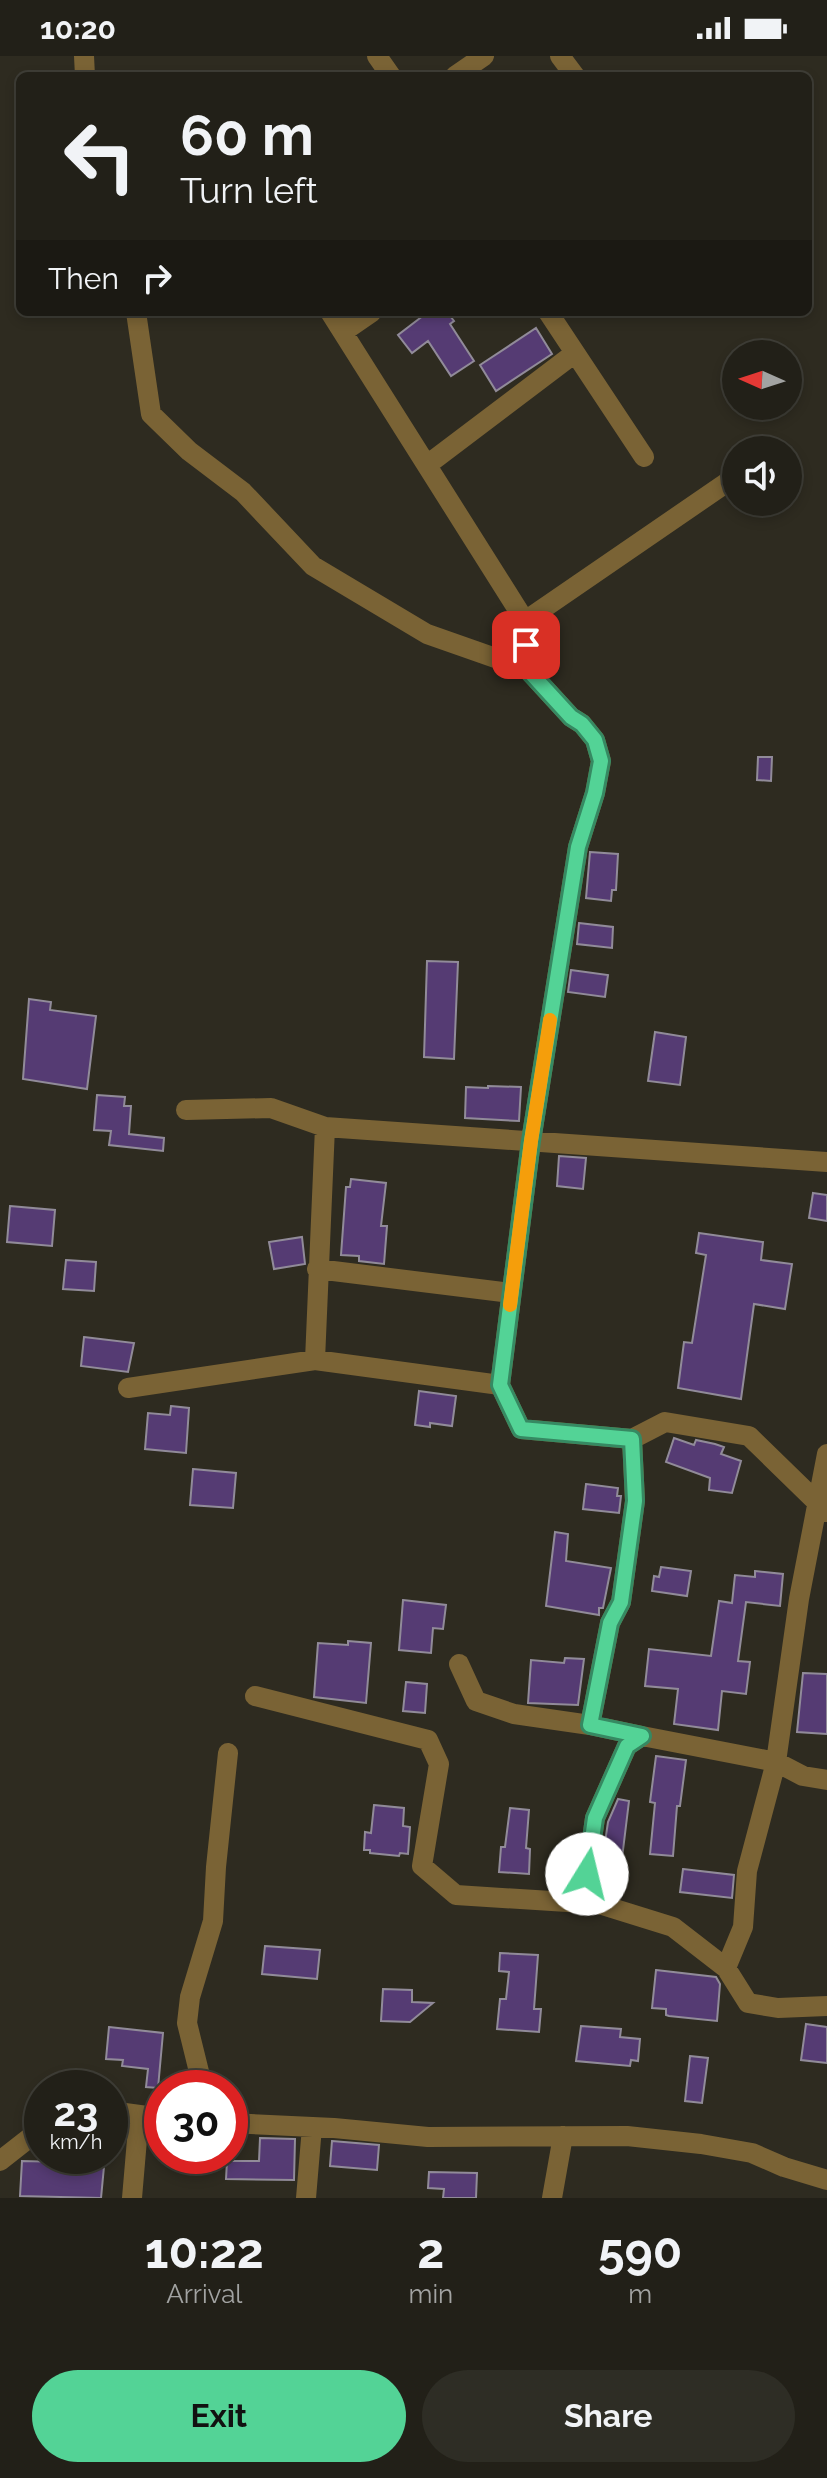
<!DOCTYPE html>
<style>
body{margin:0;font-family:Raleway,sans-serif;background:#2e2d25;color:#f1f3f6;height:100vh;display:flex;flex-direction:column;font-size:30px;white-space:nowrap}
*{box-sizing:border-box;margin:0}
p{font-size:26px;color:#a2a3a2}
.icon{flex:none;width:44px;height:44px;fill:none;stroke:currentColor;stroke-width:2;stroke-linecap:round;stroke-linejoin:round}
.map{position:relative;height:2142px;overflow:hidden}
.drawer{display:flex;flex-direction:column;background:#222018;flex:1}
.drawer>*{flex:none}
.hud{position:absolute;left:16px;top:16px;width:796px;height:244px;border-radius:12px;box-shadow:0 4px 12px #0003,0 0 0 2px #3f3e37;background:#222018;color:#f1f3f6;overflow:hidden}
.needle{width:52px;rotate:273deg}
.buttons{position:absolute;left:722px;top:284px;display:grid;gap:16px}
.buttons a{display:grid;place-items:center;width:80px;height:80px;border-radius:50%;background:#222018;box-shadow:0 4px 12px #0003,0 0 0 2px #3f3e37;font-size:40px}
.speed{position:absolute;left:24px;top:2014px;display:flex;gap:16px;font-size:40px;font-weight:700;text-align:center}
.speed>*{display:grid;place-content:center;width:104px;height:104px;border-radius:50%;background:#222018;box-shadow:0 4px 12px #0003,0 0 0 2px #3f3e37;line-height:1}
.speed small{font-size:20px;font-weight:400}
.speed .limit{border:12px solid #d22;background:#fff;color:#111}
.pin{position:absolute;display:grid;place-items:center;width:68px;height:68px;color:#fff;margin:-34px;border-radius:16px;box-shadow:0 4px 12px #0006}
.me{position:absolute;width:88px;margin:-44px;rotate:9deg;stroke-linejoin:round;filter:drop-shadow(0 0 6px #0008)}
.turn{display:flex;align-items:center;gap:28px;height:168px;padding:0 32px;font-size:36px}
.turn .icon{width:104px;height:104px;stroke-width:2.5}
.turn b{display:block;font-size:56px;line-height:68px}
.then{display:flex;align-items:center;height:76px;padding:0 32px;background:#0003;gap:16px;font-size:30px}
.eta{display:flex;justify-content:space-evenly;align-items:center;height:136px;text-align:center}
.eta b{font-size:48px;font-weight:700;line-height:56px}
.primary-button{display:flex;gap:16px;margin-top:auto;padding:16px 32px}
.primary-button a{flex:1;height:92px;border-radius:48px;background:#53d396;color:#111;font-size:32px;font-weight:700;line-height:92px;text-align:center}
.primary-button a+a{background:#2e2d25;color:#f1f3f6}
.status{display:flex;justify-content:space-between;align-items:center;height:56px;padding:0 40px;background:#222018;direction:ltr}
.status svg{height:22px;fill:currentColor}
.map>svg:first-child{display:block}
</style>
<div class="status"><b>10:20</b><svg viewBox="0 0 49 12"><path d="M0 12V9h3v3zM5 12V6h3v6zM10 12V3h3v9zM15 12V0h3v12zM26 1h20v11H26zM47 4h2v5h-2z"/></svg></div>
<div class="map">
<svg width="827" height="2142" viewBox="0 0 827 2142">
<rect width="100%" height="100%" fill="#2e2b20"/>
<path fill="#553b73" stroke="#918b99" stroke-width="2" d="M428,256h19l7,9 -4,3 24,37 -23,15 -23,-35 -16,12 -14,-18z
M536,272l16,26 -56,37 -16,-26z
M758,701h14l-1,24 -14,-1z
M590,796l28,2 -2,36h-4l-1,11 -25,-3z
M579,867l34,4 -1,21 -35,-4z
M427,905l31,1 -4,97 -30,-2z
M571,914l37,5 -3,22 -37,-5z
M29,943l22,3 -1,8 46,6 -9,73 -64,-10z
M655,976l31,5 -6,48 -32,-4z
M488,1030l33,1 -2,34 -54,-3 1,-31 22,1z
M97,1039l28,2 -1,9h7l-2,28 35,4 -1,13 -54,-6 2,-14 -17,-1z
M559,1100l27,2 -3,31 -26,-3z
M351,1123l35,4 -5,43h6l-3,38 -25,-3v-5l-18,-1 5,-68h4z
M813,1137l14,2v26l-18,-3z
M10,1150l45,4 -3,36 -45,-4z
M699,1177l64,9 -2,18 31,4 -7,45 -31,-5 -13,95 -63,-11 6,-46 8,1 14,-88 -10,-2z
M302,1181l3,27 -31,5 -5,-27z
M66,1204l30,2 -2,29 -31,-2z
M84,1281l50,6 -6,29 -47,-6z
M419,1335l37,5 -4,30 -22,-3v4l-15,-2z
M171,1350l18,2 -3,45 -41,-4 3,-36 22,2z
M674,1382l20,7 2,-5 19,4 9,3 -3,7 20,7 -9,32 -23,-3 1,-12 -44,-16z
M193,1413l43,4 -3,35 -43,-3z
M586,1428l32,4 -1,8h4l-2,17 -36,-4z
M555,1476l13,2 -2,27 45,7 -8,40h-4v7l-53,-9z
M661,1511l30,4 -4,25 -35,-5 2,-15 5,1z
M755,1515l28,3 -3,32 -34,-4 -8,59 12,1 -4,32 -24,-3 -4,39 -44,-6 4,-35 -33,-3 4,-37 62,7 8,-55 13,2 3,-28 20,2z
M403,1544l43,5 -3,24 -10,-1 -2,25 -32,-3z
M348,1585l23,2 -5,60 -52,-6 4,-54 30,2z
M565,1602l19,1 -6,46 -50,-2 3,-43 33,3z
M803,1617l24,1v60l-30,-2z
M406,1626l21,2 -2,29 -22,-2z
M656,1700l30,4 -6,46h-3l-4,50 -23,-2 5,-51 -5,-1z
M618,1743l11,2 -11,90 -20,-2 10,-67z
M374,1749l30,3 -1,18 7,1 -2,27 -8,-1 -1,3 -29,-3v-3h-6l1,-18 6,1z
M510,1752l19,2 -3,38 4,1 -1,25 -30,-2 2,-25h4z
M683,1813l51,6 -2,23 -52,-6z
M265,1890l55,4 -3,29 -55,-5z
M500,1897l38,2 -4,54h7l-2,23 -42,-3 3,-30h6l3,-27 -10,-1z
M656,1914l60,7 4,7 -3,37 -48,-5 -3,-1v-6l-14,-1z
M383,1933l29,1v12l21,1 -23,19 -29,-1z
M806,1968l21,3v36l-26,-3z
M581,1970l40,3 -1,8 20,2 -2,22 -7,-1 -1,6 -54,-5z
M109,1971l54,6 -5,55 -12,-1 2,-18 -26,-3 1,-6 -17,-1z
M690,2000l18,2 -6,45 -17,-2z
M260,2082l35,1 -1,41 -68,-1 1,-18h32z
M332,2085l47,4 -2,25 -47,-4z
M60,2100h45l-4,42 -81,-2 2,-35 38,1z
M429,2116l48,1 -1,25h-33l1,-9 -16,-1z"/>
<g fill="none" stroke-linecap="round" stroke-linejoin="round">
<path stroke="#7a6335" stroke-width="20" d="M84,0l1,20
M377,0l14,20
M560,0l15,20
M455,20l29,-20
M136,256l15,102 38,37 54,41 70,74 114,68 100,35
M330,256l195,309 2,48 44,48 11,7 13,16 6,21 -6,32 -17,54 -47,294 -31,244 21,44 111,10 33,-17 84,14 78,76
M548,256l96,145
M343,276l29,-20
M427,409l148,-112
M525,565l201,-138
M186,1054l85,-2 54,19 502,35
M317,1213l194,24
M315,1304l10,-233
M128,1332l187,-28 185,25
M632,1383l3,62 -14,101 -11,21 -20,102 52,11
M459,1608l17,37 38,13 76,11
M255,1640l173,44 11,24 -17,102 34,29 143,9 74,23 53,41 22,35 30,5 49,-2
M583,1846l12,-84 32,-72 15,-10 134,26 27,14 24,4
M726,1912l17,-41 4,-56 29,-109 23,-163 28,-145
M203,2032l-16,-65 3,-26 23,-76 3,-54 12,-114
M110,2055l52,7
M230,2067l104,5 94,9 199,-1 74,8 51,9 32,14 43,13
M0,2105l42,-33
M132,2142l7,-82
M306,2142l6,-71
M552,2142l11,-62"/>
</g>
<g fill="none" stroke-linecap="round" stroke-linejoin="round">
<defs>
<path id="route" d="M526,589l1,24 44,48 11,7 13,16 6,21 -6,32 -17,54 -47,294 -31,244 21,44 111,10 3,62 -14,101 -11,21 -20,102 52,11 -15,10 -32,72 -8,56"/>
</defs>
<use href="#route" stroke="#368962" stroke-width="20"/>
<use href="#route" stroke="#53d396" stroke-width="14"/>
<path stroke="#f59e0b" stroke-width="14" d="M510,1249l21,-164 19,-121"/>
</g>
</svg>
<div class="buttons">
<a><svg class="needle" viewBox="-14 -14 28 28"><path d="M0-13l5 13h-10z" fill="#e53935"/><path d="M0 13l5-13h-10z" fill="#a2a3a2"/></svg></a>
<a><svg class="icon" aria-label="sound" viewBox="0 0 24 24"><path d="M4 9h4l5-4v14l-5-4H4zM17 9q2 3 0 6"/></svg></a>
</div>
<div class="speed"><div>23<small>km/h</small></div><div class="limit">30</div></div>
<div class="pin" style="left:526px;top:589px;background:#d93025"><svg class="icon" aria-label="arrive" viewBox="0 0 24 24"><path d="M6 21V4h12l-3 4 3 4H6"/></svg></div>
<svg class="me" style="left:587px;top:1818px" viewBox="-20 -20 40 40"><circle r="19" fill="#fff"/><path d="M0-13L10 11 0 6-10 11z" fill="#53d396"/></svg>
<div class="hud">
<div class="turn"><svg class="icon" aria-label="left" viewBox="0 0 24 24"><path d="M17 20v-9H6M10 6l-5 5 5 5"/></svg><div><b>60 m</b>Turn left</div></div>
<div class="then">Then<svg class="icon" aria-label="right" viewBox="0 0 24 24"><path d="M7 20v-9h11M14 6l5 5-5 5"/></svg></div>
</div>
</div>
<section class="drawer">
<div class="eta">
<div><b>10:22</b><p>Arrival</p></div>
<div><b>2</b><p>min</p></div>
<div><b>590</b><p>m</p></div>
</div>
<div class="primary-button"><a>Exit</a><a>Share</a></div>
</section>
